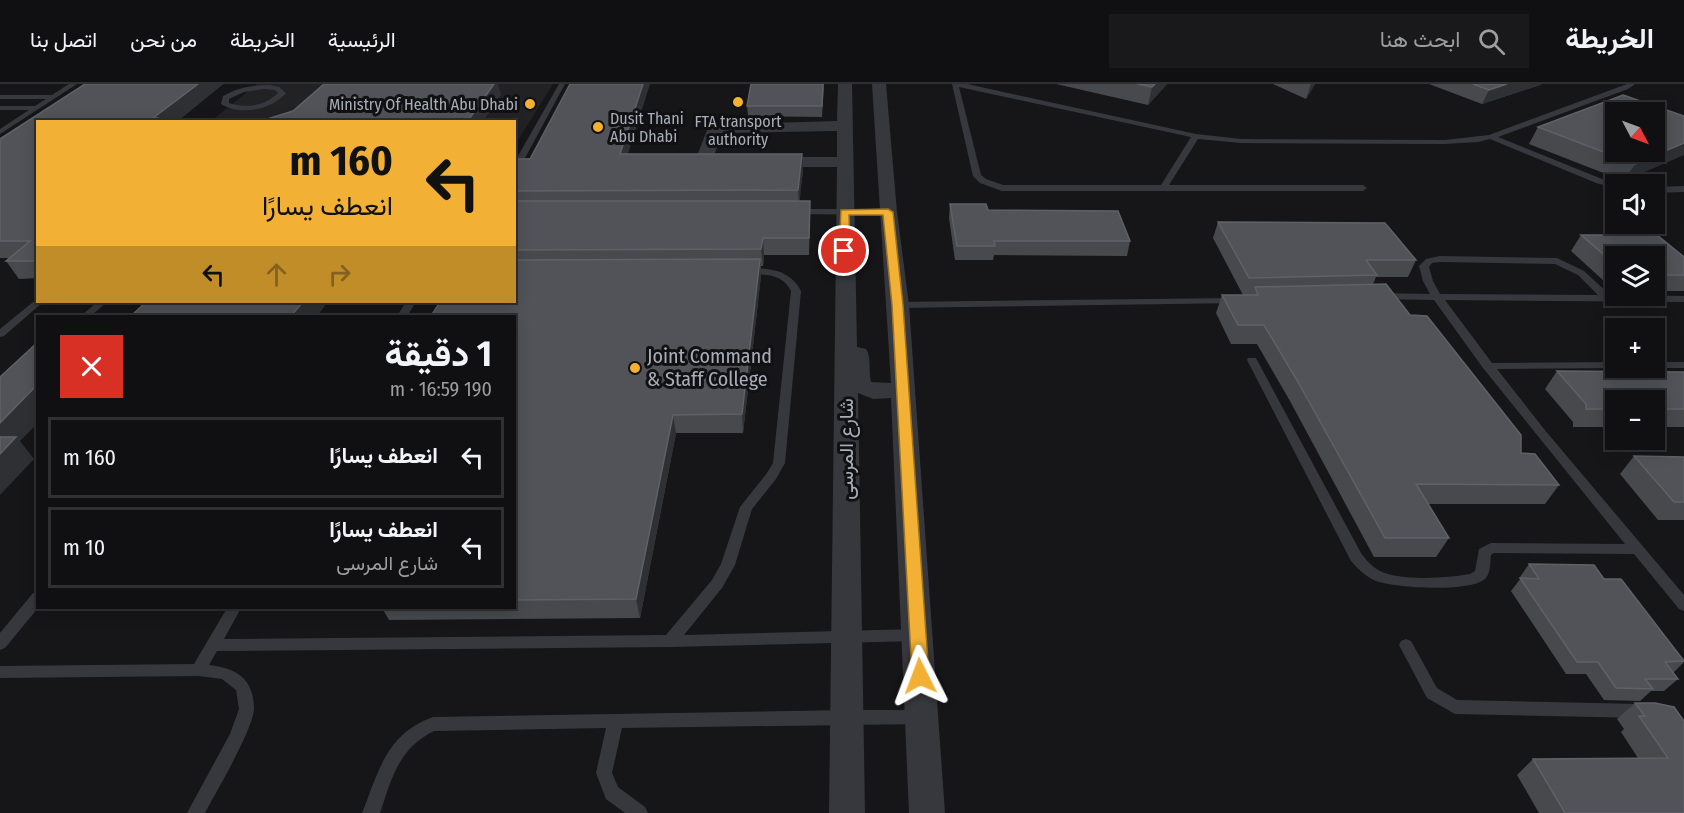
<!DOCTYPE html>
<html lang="ar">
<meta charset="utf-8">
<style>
body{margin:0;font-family:"Fira Sans Condensed",Vazirmatn,sans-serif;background:#19191b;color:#f1f3f6;direction:rtl;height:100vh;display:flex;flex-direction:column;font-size:22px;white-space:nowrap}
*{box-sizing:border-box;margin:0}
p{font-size:20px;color:#9c9d9f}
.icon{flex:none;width:33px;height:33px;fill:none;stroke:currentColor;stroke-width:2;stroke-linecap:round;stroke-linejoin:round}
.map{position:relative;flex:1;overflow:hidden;direction:ltr}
.details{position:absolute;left:36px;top:231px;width:480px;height:294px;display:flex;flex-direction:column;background:#101012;border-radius:0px;box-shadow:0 3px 15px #0003,0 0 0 2px #303032;direction:rtl}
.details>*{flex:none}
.top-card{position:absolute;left:36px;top:36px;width:480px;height:183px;border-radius:0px;box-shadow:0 3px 15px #0003,0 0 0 2px #303032;direction:rtl;background:#f2b134;color:#111;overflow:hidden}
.needle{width:39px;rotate:131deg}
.buttons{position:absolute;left:1605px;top:18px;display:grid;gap:12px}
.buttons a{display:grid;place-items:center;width:60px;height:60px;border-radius:0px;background:#101012;box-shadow:0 3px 15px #0003,0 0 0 2px #303032;font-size:30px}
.pin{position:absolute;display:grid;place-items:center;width:51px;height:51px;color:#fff;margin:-26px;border:3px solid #fff;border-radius:50%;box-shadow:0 2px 6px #0007}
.me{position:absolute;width:66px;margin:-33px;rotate:357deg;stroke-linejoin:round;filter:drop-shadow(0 0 4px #0008)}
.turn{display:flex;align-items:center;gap:21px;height:126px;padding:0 24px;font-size:27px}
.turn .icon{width:78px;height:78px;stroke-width:2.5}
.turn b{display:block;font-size:42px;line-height:51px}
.lanes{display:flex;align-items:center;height:57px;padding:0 24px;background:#0003;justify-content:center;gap:30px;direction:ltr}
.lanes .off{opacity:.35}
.round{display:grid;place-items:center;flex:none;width:63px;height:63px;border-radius:0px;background:#19191b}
.summary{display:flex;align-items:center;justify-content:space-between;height:102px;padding:0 24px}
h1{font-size:36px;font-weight:700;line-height:45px}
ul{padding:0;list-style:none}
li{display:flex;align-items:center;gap:18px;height:81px;margin:0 12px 9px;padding:0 12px;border:3px solid #303032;border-radius:0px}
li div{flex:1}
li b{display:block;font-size:22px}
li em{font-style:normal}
header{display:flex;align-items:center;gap:36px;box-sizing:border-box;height:84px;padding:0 30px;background:#101012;border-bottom:2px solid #303032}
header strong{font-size:28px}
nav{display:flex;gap:33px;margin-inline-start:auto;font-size:21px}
.search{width:420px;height:54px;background:#19191b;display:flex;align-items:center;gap:15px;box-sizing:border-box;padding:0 21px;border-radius:0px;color:#9c9d9f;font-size:22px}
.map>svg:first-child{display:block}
</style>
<header>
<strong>الخريطة</strong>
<div class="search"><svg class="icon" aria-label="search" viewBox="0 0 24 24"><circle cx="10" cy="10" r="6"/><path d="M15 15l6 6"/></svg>ابحث هنا</div>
<nav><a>الرئيسية</a><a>الخريطة</a><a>من نحن</a><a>اتصل بنا</a></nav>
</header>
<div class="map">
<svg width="1684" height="729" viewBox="0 0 1684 729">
<rect width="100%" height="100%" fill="#161618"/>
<path fill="#222225" d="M257,0h296l-38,61 -1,-23h-304z"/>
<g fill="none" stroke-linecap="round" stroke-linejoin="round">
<path fill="#37383d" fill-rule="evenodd" d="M69,0h8l-77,50v-5l29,-19h-29v-4h35l11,-7h-46v-4h52z
M559,0h6l-47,87 -4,2v-10z
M952,0h15l229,50 45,5 204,1 44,-5 138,-51h8l-7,5 -130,48 104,42 17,5h-3v4l-20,-5 -106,-44 -12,3 -33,2 -204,-1 -43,-4 -29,46h194l4,3 -4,3h-361l-22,-8 -7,-7zM959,3l232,50 -30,48h-158l-17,-6 -5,-4z
M270,1l9,2 7,6c-15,17 -45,23 -65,11l2,-8c15,-9 31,-11 47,-11zM264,5l11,1 3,3c-13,13 -32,16 -49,10v-4l15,-7z
M1684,102v6l-30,1v-6z
M796,125h92l4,3 -4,3 -95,-1v-4z
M1440,172l117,2 27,13 26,24 74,1v6l-239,-2 47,63 124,-1v6h3l-122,1 47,60 140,166v16l-5,-2 -45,-55 -140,-1 -3,2c-1,8 0,16 -5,23 -13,15 -91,10 -110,3 -10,-4 -18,-12 -25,-20l-104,-201 1,-2h8l1,2 104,193c6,8 12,15 21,19 22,9 65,6 88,2l5,-3 4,-22 12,-6 134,1 -142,-176 -49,-68 -55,-1 -5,-3 5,-3 51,1 -7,-13 -4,-15 7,-7zM1440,178l115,2 23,11 20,20 -158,-1 -7,-13 -4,-14 3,-4z
M746,184c22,0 44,1 55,23l-16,172 -9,16 -24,30 -17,56 -13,23 -38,47 233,-6 5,2 2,4 -2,4 -5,2 -247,6 -453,4 -8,14c27,3 44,13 45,42 1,20 -38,85 -49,106h-18l43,-79 9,-25 -3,-19 -14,-11 -24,-3 -198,2v-12l194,-2 33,-56h14l-17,31 442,-4 46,-55 9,-16 19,-57 27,-34 6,-10 18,-172c-10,-20 -30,-15 -48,-18l-2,-2z
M38,214v4h5l-1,1 -38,33 -4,1v-8z
M1235,214l5,3 -1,2 -341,5 -5,-3 5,-3z
M97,218h10l-16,14h-10z
M406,218h10l-9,14h-10z
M1654,278h30v6h-33h3z
M38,508v16l-33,40 -5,2v-17l33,-40z
M1406,555l5,2 26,47 20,12 185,4 6,2 2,5 -2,5 -6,2 -187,-4 -28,-16 -28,-53 2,-4z
M848,626h73l6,2 2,5 -2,5 -6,2 -299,4 -10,45 6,14 27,20 3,6h-23l-19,-14 -10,-26 10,-45 -172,3c-36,18 -42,47 -54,82h-18c17,-42 24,-79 71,-96z"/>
<path fill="#37383d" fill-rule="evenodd" d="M838,0h14l5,263 9,2c6,9 2,22 5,33l20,1 -19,-299h14l11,128 12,93 36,508h-36l-18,-415 -18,1 -15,-6 7,420h-36l8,-646h-68l-6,-1 -3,-4 3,-4 6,-1h68v-26l-115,2 -8,23 24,1 3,4 -3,4h-40l-3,-4 14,-36 128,-4z"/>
</g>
<path fill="#47494d" d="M85,0h138l-45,36h86l237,-26 -19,28h-444v156l-19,1 -13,-18 4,-3h-10v-119z
M824,0l-2,33 -74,-1 -1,-10z
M1056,0h111l-19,21z
M1273,0h42l-9,15z
M1429,0h112l-1,1 -58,19z
M1684,32l-60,65 -95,-37 9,-17z
M628,70l175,16 -4,31h11l-1,54h-45l-1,11h-2v10l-18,157h-67l-36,185 -251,2 -7,-12h132v-449z
M950,120l38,6 142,31 -3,15 -133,-1 -1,5h-38l-6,-42z
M1218,138l198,38 -8,17h-32l-3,7 37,31 111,138 38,32 -14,19h-117l21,34 -13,19h-62l-84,-156 -33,-57h-26l-15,-31 6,-18h21l-30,-57z
M1581,151l103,22v34h-30v-35h-38l-1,35 -44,-40z
M1557,287l127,1v55h-30v-27h-38v27h-43v-5l-28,-33z
M1634,372l50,1v63h-26l-38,-46z
M1529,480l75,15 80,83 -11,11 5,6 -14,12h-13l-11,10 -36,-1 -18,-26h-20l-55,-83 10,-13 -1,-1z
M1635,619l49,18v92h-145l-22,-38 16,-16 105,-1 -17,-26 3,-3 -7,-10z"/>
<path fill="#2f3033" d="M198,0h25l-46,38h-22l-2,-4z
M494,0h4l3,10 -19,28h-15z
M643,0h7l-27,86 -3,-16z
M1155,0h12l-19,21 4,-18z
M1311,0h4l-9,15z
M1507,0h34l-1,1 -58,19 7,-14z
M1684,59v12l-60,26 11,-17z
M802,70l1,16 -4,37 -1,-17z
M810,117v17l-1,37v-17z
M763,154l1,17 -1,11 -2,-17z
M760,175l1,17 -18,157 -1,-19z
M303,218h20l2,4 -8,10h-26z
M35,303l3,3v33l-18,18 14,18 -34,36v-72z
M673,331l3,18 -36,185 -4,-19z"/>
<path fill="#525359" stroke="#5f6168" stroke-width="1.5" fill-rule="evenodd" d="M85,0h113l-45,34h4l-2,2h109l29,-9 31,-27h170l-27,38h-429v139h-32l24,-20h-30v-102z
M570,0h73l-23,70h182l-4,36 -284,1v-32h16z
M751,0h72l-1,22h-75z
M1137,0h18l-3,3z
M1473,0h34l-18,6z
M1623,11l61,21v27l-49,21 -97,-37zM1616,28h38v40h-38z
M514,117h296l-1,37h-46l-2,11 -247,1z
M950,120h36l2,6 130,1 12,30h-136l1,5h-38z
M1218,138l167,1 31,37h-50l11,15 -128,3z
M1581,151h76l27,22v18h-30v-19h-38v9z
M760,175l-18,155 -69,1 -37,184 -122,1v-284h-83l9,-14h74v-42z
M1386,200l24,31 17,1 94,119v18l14,1 24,31 -143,-1 33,54h-64l-87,-156 -34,-57h-26l-16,-30h36l-3,-8z
M146,218h157l-12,14h-226l2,-2 65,1z
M38,258v45h-3l-35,36v-46z
M1557,287l127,1v37h-30v-9h-38v9h-30v-5z
M0,353h16l-16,17z
M1634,372l50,1v45h-10z
M1529,480l65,1 10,14h17l63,82 -19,1 13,17h-33l8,10 -37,-1 -18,-26h-21l-57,-84 19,1z
M1635,619h20l19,4 10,14v92h-119l-32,-54 135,-1 -29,-42h6z"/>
<path fill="#f2b134" stroke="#9d7322" stroke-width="1.5" d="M888,125l5,3 10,93 26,371 -3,5 -6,3 -6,-3 -2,-5 -20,-371 -9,-90h-34l1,36 -6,3 -5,-3 2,-41z"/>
<g fill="#f2b134" stroke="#111113" stroke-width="2">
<circle cx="738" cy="18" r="6"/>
<circle cx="530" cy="20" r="6"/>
<circle cx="598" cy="43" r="6"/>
<circle cx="635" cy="284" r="6"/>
</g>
<g text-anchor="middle" stroke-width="6" stroke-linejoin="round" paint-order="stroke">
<g font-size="16" fill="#a8adb8" stroke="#111113" text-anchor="end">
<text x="518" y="26">Ministry Of Health Abu Dhabi</text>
<text x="610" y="40" text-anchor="start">Dusit Thani<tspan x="610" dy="18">Abu Dhabi</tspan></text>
<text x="738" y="43" text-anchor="middle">FTA transport<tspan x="738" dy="18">authority</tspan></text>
</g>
<g font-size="20" fill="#a8adb8" stroke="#111113" text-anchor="start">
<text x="647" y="279">Joint Command<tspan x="647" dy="23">&amp; Staff College</tspan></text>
</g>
<g font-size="20" fill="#a8adb8" stroke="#111113">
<text transform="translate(846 365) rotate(-90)" y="7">شارع المرسى</text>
</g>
</g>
</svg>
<div class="buttons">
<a><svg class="needle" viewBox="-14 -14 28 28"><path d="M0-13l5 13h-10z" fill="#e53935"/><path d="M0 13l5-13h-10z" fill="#9c9d9f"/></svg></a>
<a><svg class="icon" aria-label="sound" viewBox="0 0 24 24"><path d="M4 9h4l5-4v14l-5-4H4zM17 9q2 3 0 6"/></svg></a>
<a><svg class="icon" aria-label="layers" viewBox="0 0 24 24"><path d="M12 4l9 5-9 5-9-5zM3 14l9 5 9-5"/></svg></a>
<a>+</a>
<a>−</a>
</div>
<div class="pin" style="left:844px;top:167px;background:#d93025"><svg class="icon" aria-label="arrive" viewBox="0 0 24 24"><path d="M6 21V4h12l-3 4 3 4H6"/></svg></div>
<svg class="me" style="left:920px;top:592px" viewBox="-20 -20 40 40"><path d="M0-17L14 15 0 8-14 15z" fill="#f2b134" stroke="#fff" stroke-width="4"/></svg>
<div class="top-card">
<div class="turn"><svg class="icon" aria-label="left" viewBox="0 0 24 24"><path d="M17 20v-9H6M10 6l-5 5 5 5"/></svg><div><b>160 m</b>انعطف يسارًا</div></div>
<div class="lanes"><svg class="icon" aria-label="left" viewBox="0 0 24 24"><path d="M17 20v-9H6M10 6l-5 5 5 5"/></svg><svg class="icon off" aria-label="ahead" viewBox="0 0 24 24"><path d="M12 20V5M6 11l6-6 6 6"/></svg><svg class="icon off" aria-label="right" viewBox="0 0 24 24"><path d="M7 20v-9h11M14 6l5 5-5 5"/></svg></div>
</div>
<section class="details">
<div class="summary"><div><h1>1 دقيقة</h1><p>190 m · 16:59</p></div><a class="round" style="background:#d93025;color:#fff"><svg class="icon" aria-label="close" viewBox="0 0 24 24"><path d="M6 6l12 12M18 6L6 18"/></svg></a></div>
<ul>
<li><svg class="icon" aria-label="left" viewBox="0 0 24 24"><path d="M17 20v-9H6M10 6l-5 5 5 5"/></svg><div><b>انعطف يسارًا</b></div><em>160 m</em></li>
<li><svg class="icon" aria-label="left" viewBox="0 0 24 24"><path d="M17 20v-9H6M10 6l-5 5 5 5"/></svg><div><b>انعطف يسارًا</b><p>شارع المرسى</p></div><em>10 m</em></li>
</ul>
</section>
</div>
